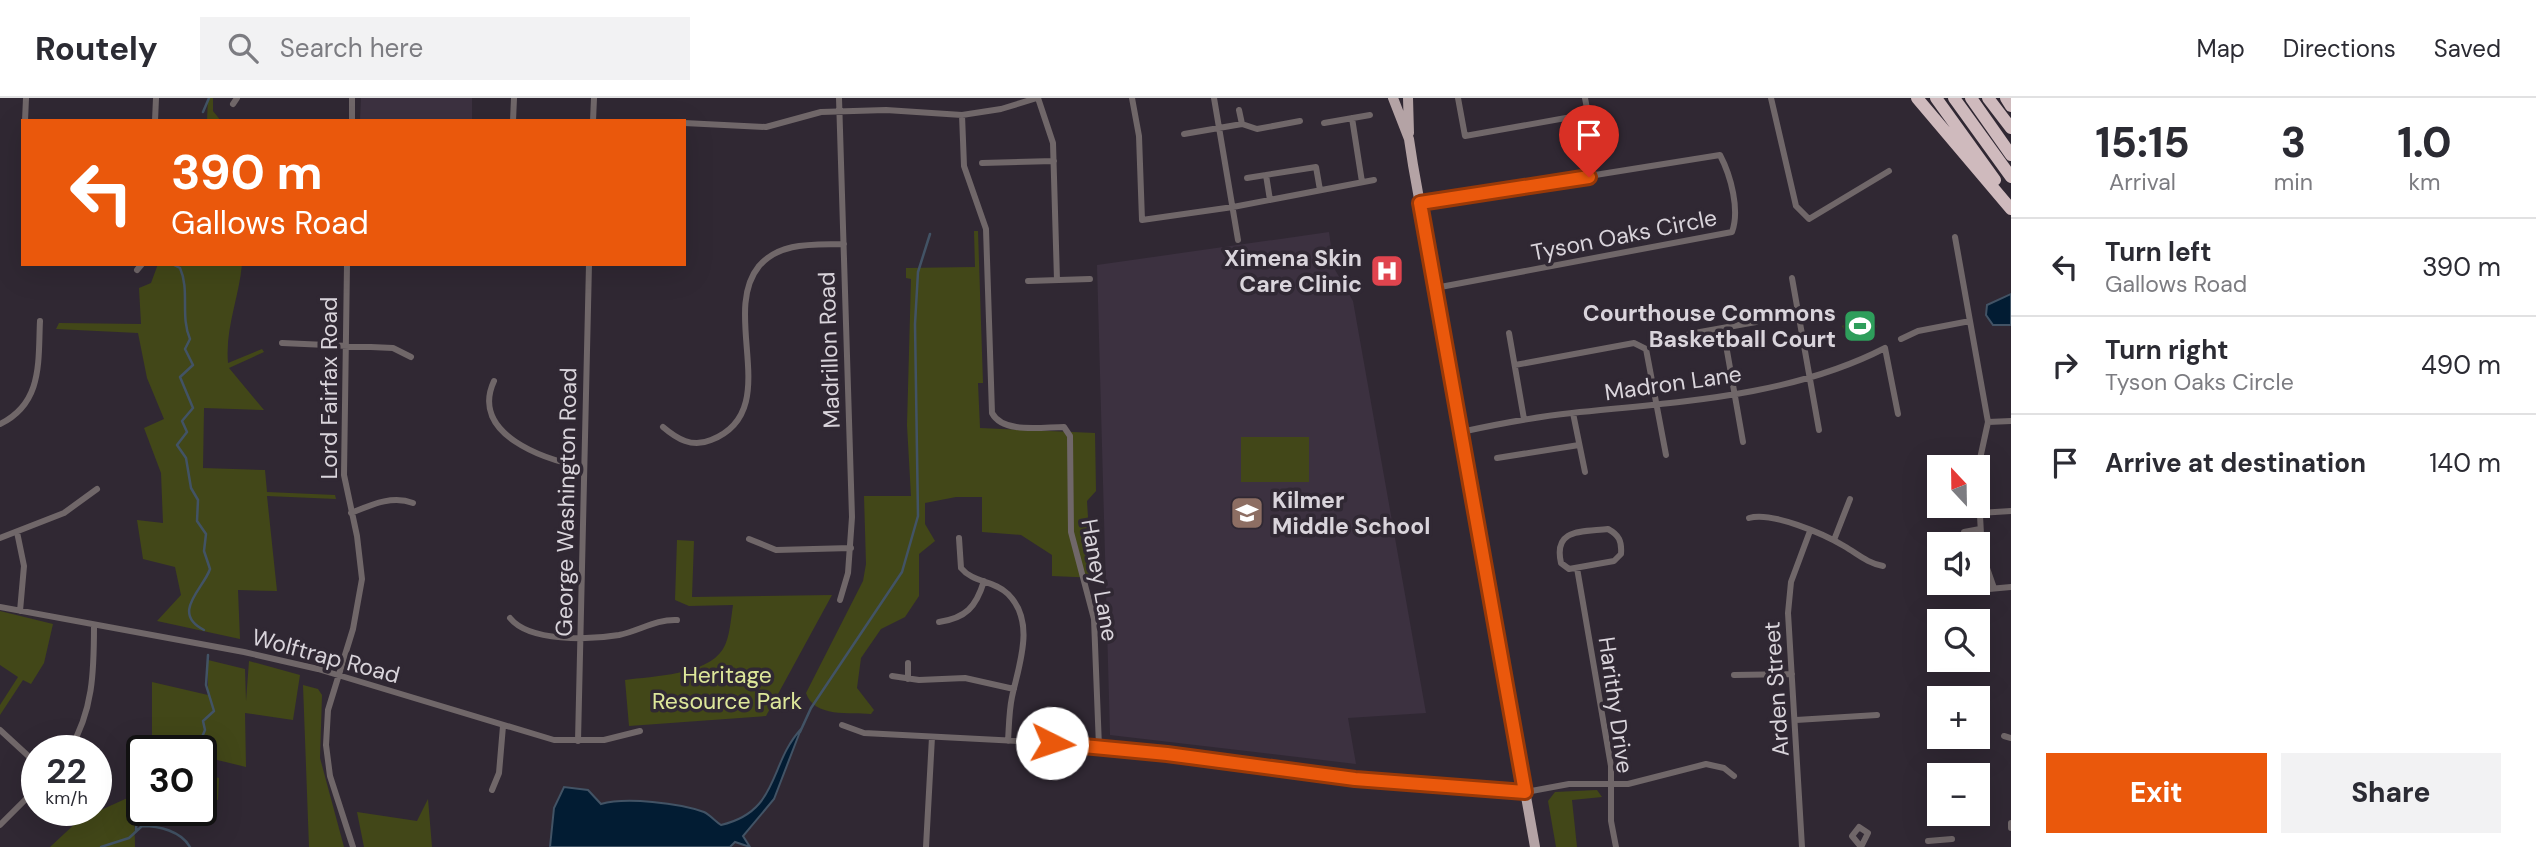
<!DOCTYPE html>
<meta charset="utf-8">
<style>
body{margin:0;font-family:"DM Sans",sans-serif;background:#f2f2f3;color:#2b2b33;height:100vh;display:flex;flex-direction:column;font-size:26px;white-space:nowrap}
*{box-sizing:border-box;margin:0}
p{font-size:23px;color:#7c7c81}
.icon{flex:none;width:38px;height:38px;fill:none;stroke:currentColor;stroke-width:2;stroke-linecap:round;stroke-linejoin:round}
.map{position:relative;flex:1;overflow:hidden}
.details{display:flex;flex-direction:column;background:#fff;width:525px}
.details>*{flex:none}
.banner{position:absolute;left:21px;top:21px;width:665px;height:147px;border-radius:0px;box-shadow:0 7px 28px #0002;background:#ea580c;color:#fff;overflow:hidden}
.needle{width:46px;rotate:338deg}
.tools{position:absolute;left:1927px;top:357px;display:grid;gap:14px}
.tools a{display:grid;place-items:center;width:63px;height:63px;border-radius:0px;background:#fff;box-shadow:0 7px 28px #0002;font-size:35px}
.speed{position:absolute;left:21px;top:637px;display:flex;gap:14px;font-size:35px;font-weight:700;text-align:center}
.speed>*{display:grid;place-content:center;width:91px;height:91px;border-radius:50%;background:#fff;box-shadow:0 7px 28px #0002;line-height:1}
.speed small{font-size:18px;font-weight:400}
.speed .limit{border:4px solid #111;border-radius:10px;background:#fff;color:#111}
.pin{position:absolute;display:grid;place-items:center;width:60px;height:60px;color:#fff;margin:-72px -30px;border-radius:50% 50% 50% 0;rotate:-45deg;box-shadow:0 0 7px #0007}
.pin .icon{rotate:45deg}
.me{position:absolute;width:77px;margin:-38px;rotate:94deg;stroke-linejoin:round;filter:drop-shadow(0 0 5px #0008)}
.turn{display:flex;align-items:center;gap:24px;height:147px;padding:0 35px;font-size:32px}
.turn .icon{width:91px;height:91px;stroke-width:2.5}
.turn b{display:block;font-size:49px;line-height:60px}
.eta{display:flex;justify-content:space-evenly;align-items:center;height:119px;text-align:center}
.eta b{font-size:42px;font-weight:800;line-height:49px}
.button{display:flex;gap:14px;margin-top:auto;padding:14px 35px}
.button a{flex:1;height:80px;border-radius:0px;background:#ea580c;color:#fff;font-size:28px;font-weight:800;line-height:80px;text-align:center}
.button a+a{background:#f2f2f3;color:#2b2b33}
ul{padding:0;list-style:none}
li{display:flex;align-items:center;gap:21px;height:98px;padding:0 35px;border-top:2px solid #e1e1e2}
li div{flex:1}
li b{display:block;font-size:26px}
li em{font-style:normal}
header{display:flex;align-items:center;gap:42px;box-sizing:border-box;height:98px;padding:0 35px;background:#fff;border-bottom:2px solid #e1e1e2}
header strong{font-size:33px}
nav{display:flex;gap:38px;margin-inline-start:auto;font-size:24px}
.search{width:490px;height:63px;background:#f2f2f3;display:flex;align-items:center;gap:18px;box-sizing:border-box;padding:0 24px;border-radius:0px;color:#7c7c81;font-size:26px}
main{display:flex;flex:1;min-height:0}
.map>svg:first-child{display:block}
</style>
<header>
<strong>Routely</strong>
<div class="search"><svg class="icon" aria-label="search" viewBox="0 0 24 24"><circle cx="10" cy="10" r="6"/><path d="M15 15l6 6"/></svg>Search here</div>
<nav><a>Map</a><a>Directions</a><a>Saved</a></nav>
</header>
<main>
<div class="map">
<svg width="2011" height="749" viewBox="0 0 2011 749">
<rect width="100%" height="100%" fill="#302833"/>
<path fill="#3c3140" d="M361,0h111v23l-112,-1z
M1329,134l5,36 19,33 73,412 -78,5 8,46 -246,-29 -13,-470z"/>
<path fill="#424718" d="M208,0h5v13l8,10h-58l44,-1z
M974,133h4l5,152h-5l2,45 115,5 1,58 -9,10 2,33 8,10 1,34 -46,-2v-21l-31,-20 -39,-3v-35h-26l-31,6v21l10,17 -16,13v42l-14,21 -24,12 -20,29 -4,30 17,22 -3,4c-21,-2 -57,4 -65,-21l57,-112 3,-17 -2,-68h47l-4,-71 4,-146 -5,-1v-10l69,-1z
M158,166h84c-3,34 -17,64 -14,99l34,-14 2,3 -35,16 35,42 -60,-2 -1,60 62,2 2,22 68,3 1,4 -69,-3 10,95 -39,-1 2,49 -83,-18 24,-26 -6,-28 -32,-8 -6,-39 26,3 -2,-50 -17,-45 20,-9 -17,-41 -9,-45 -82,-4 3,-6 82,1 -2,-36 12,-5z
M1869,213l8,16 -26,14 -9,-15z
M1241,339h68v45h-68z
M677,442l17,1 -2,56 140,-2 -66,121 -137,10 -4,-46c28,-4 82,-5 98,-31 7,-11 8,-32 10,-44l-44,1 -14,-6z
M0,513l53,13 -9,39 -13,21 -8,-4 -23,35v-10l18,-28 -18,-12z
M208,562l37,9 1,32 3,-40 51,14 -7,45 -48,-7 1,54 -45,-11v-5h-20l-29,-7v-62l56,13z
M303,587l15,4 4,6 -2,63 24,89h-35z
M201,675l18,5 -1,22 -17,-4z
M1597,692l5,7 -30,3 5,47h-21l-8,-46 7,-9z
M134,697l1,52h-85l29,-27z
M428,701l4,48h-68l-7,-35 60,9z"/>
<path fill="#021c33" stroke="#425365" stroke-width="2" d="M2011,196v31h-18l-7,-10 1,-10z
M801,631l-27,70 -31,37 7,11 -15,-5 -5,5h-180l4,-39 10,-21 24,3 13,14c25,-7 78,-1 103,8 6,3 11,9 17,13 59,-14 47,-60 80,-96z"/>
<g fill="none" stroke-linecap="round" stroke-linejoin="round">
<path stroke="#425365" stroke-width="2.5" d="M203,14l6,-14
M172,166l8,4c10,22 0,48 10,71l-5,10 8,16 -13,12 13,31 -11,13 5,11 -10,13 9,13 5,30 7,12 -1,21 9,13 -2,17 6,18c-6,19 -40,44 -6,61
M800,634l11,-24 91,-136 16,-56 -3,-192 3,-52 12,-38
M196,653l9,-21 -2,-9 11,-10 -8,-26 2,-30
M136,732l1,-15 5,-8
M101,749l28,-9 13,-12c17,0 39,5 48,21"/>
<path stroke="#706769" stroke-width="6" d="M839,0l13,419 -4,56 -8,27
M1038,0l15,45 4,137
M1132,0l7,38 3,84 91,-13 141,-27
M1214,0l24,142
M1458,0l7,38 123,-22 -3,-16
M1771,0l25,108 13,13 80,-48
M233,6l4,-6
M1239,12l3,14
M962,17l2,51 22,63 6,184c11,21 50,14 72,14l6,9 1,96 23,87 5,128
M1352,20l10,64
M25,23l1,-23
M155,23l1,-23
M352,23v-23
M513,23l1,-23
M593,23l1,-23
M684,25l82,4 55,-15 65,-2 76,5 39,-6 36,-11
M1324,25l46,-8
M1184,36l58,-10 15,5 43,-8
M982,65l72,-2
M1266,77l4,25
M1247,80l69,-11 4,23
M1420,105l300,-48c11,21 20,55 12,77l-297,56
M1955,139l33,185 -10,46
M347,166l-3,211 13,61 5,43 -9,50 -25,81 -2,35 4,31 23,71
M137,172l5,-6
M1792,180l27,152
M1028,183l62,-2
M1723,230l20,114
M1509,235l15,86
M1689,236l67,-12
M1901,241l17,-8 52,-10
M282,245l111,5 18,9
M1515,267l119,-22 12,6 20,106
M494,283c-25,54 52,79 90,86
M1573,315l12,59
M1988,324l23,-1
M0,326c43,-21 38,-62 40,-103
M663,329c14,12 29,21 48,13 74,-29 8,-125 48,-174 22,-25 55,-21 85,-22
M1461,334c37,-8 73,-15 111,-19 104,-11 218,-16 313,-65l13,66
M1497,360l82,-13
M1978,378l4,78 12,34
M351,415c20,-8 41,-18 62,-10
M1979,415l32,-2
M1749,420c22,-7 75,16 95,28 14,8 23,17 39,20
M1608,431c11,6 14,12 13,25l-7,7 -45,8 -8,-6c-8,-35 21,-31 47,-34z
M17,434l7,34 -4,45
M1964,434l16,-3
M0,440l64,-25 33,-24
M959,440l2,30c12,15 33,12 47,26 28,28 11,70 4,103 -3,14 -3,29 -4,44
M749,441l27,11 75,-2
M1834,442l16,-41
M1577,470l34,198v55l5,26
M1978,492l33,-3
M0,509l244,45 74,17 236,71h50l36,-9
M510,520c19,24 80,22 109,17 20,-4 37,-16 58,-15
M939,524c27,-4 37,-15 45,-41
M1734,577l58,-1
M892,578l27,4 46,-2 49,11
M908,581v-16
M1796,622l81,-5
M842,627l22,8 214,11 277,35 139,13h32l43,-8h59l78,-20 18,4 10,8
M0,632l37,34
M2004,638l7,2
M578,643l11,-477
M69,653c24,-40 25,-79 25,-125
M492,692l7,-17 4,-47
M2011,725v5
M0,727l37,-37
M1928,743l24,-2
M926,749l6,-110
M1802,749l-14,-234 3,-31 19,-51
M1861,749l-9,-11 7,-9 9,6 -7,14"/>
<path stroke="#b4a3a5" stroke-width="10" d="M1393,0l16,41 4,26 122,682
M1408,0l1,35"/>
<path stroke="#cfbabd" stroke-width="12" d="M1917,0l94,111
M1936,0l59,82
M1954,0l57,79
M1971,0l40,57
M1988,0l23,30
M2006,0l5,8"/>
</g>
<g fill="none" stroke-linecap="round" stroke-linejoin="round">
<defs>
<path id="route" d="M1052,645l115,11 188,25 170,13 -105,-589 169,-26"/>
</defs>
<use href="#route" stroke="#983908" stroke-width="18"/>
<use href="#route" stroke="#ea580c" stroke-width="12"/>
</g>
<defs>
<symbol id="hospital-square" viewBox="-11 -11 22 22"><rect x="-9" y="-9" width="18" height="18" rx="4" fill="#e0444e" stroke="#302833"/><path d="M-5-5h3v3.5h4V-5h3V5h-3V1.5h-4V5h-3Z" fill="#fff"/></symbol>
<symbol id="stadium-square" viewBox="-11 -11 22 22"><rect x="-9" y="-9" width="18" height="18" rx="4" fill="#2e9e5b" stroke="#302833"/><path d="M0-5a6.5 5 0 1 0 0 10a6.5 5 0 1 0 0-10ZM-3.5-1.8h7v3.6h-7Z" fill="#fff"/></symbol>
<symbol id="school-square" viewBox="-11 -11 22 22"><rect x="-9" y="-9" width="18" height="18" rx="4" fill="#8d6e63" stroke="#302833"/><path d="M0-5L7-2L0 1L-7-2ZM-4 1L0 2.5L4 1V4Q0 6-4 4Z" fill="#fff"/></symbol>
</defs>
<g fill-rule="evenodd">
<use href="#hospital-square" x="1368" y="154" width="38" height="38"/>
<use href="#stadium-square" x="1841" y="209" width="38" height="38"/>
<use href="#school-square" x="1228" y="396" width="38" height="38"/>
</g>
<g text-anchor="middle" stroke-width="7" stroke-linejoin="round" paint-order="stroke">
<g font-size="23" fill="#d9d4db" stroke="#302833">
<text transform="translate(1624 137) rotate(-11)" y="8">Tyson Oaks Circle</text>
<text transform="translate(829 252) rotate(-92)" y="8">Madrillon Road</text>
<text transform="translate(1673 285) rotate(-8)" y="8">Madron Lane</text>
<text transform="translate(329 290) rotate(-90)" y="8">Lord Fairfax Road</text>
<text transform="translate(566 404) rotate(-89)" y="8">George Washington Road</text>
<text transform="translate(1100 482) rotate(80)" y="8">Haney Lane</text>
<text transform="translate(326 558) rotate(15)" y="8">Wolftrap Road</text>
<text transform="translate(1776 591) rotate(-94)" y="8">Arden Street</text>
<text transform="translate(1616 607) rotate(82)" y="8">Harithy Drive</text>
</g>
<g font-size="23" font-weight="bold" fill="#d9d4db" stroke="#302833" text-anchor="end">
<text x="1362" y="168">Ximena Skin<tspan x="1362" dy="26">Care Clinic</tspan></text>
<text x="1836" y="223">Courthouse Commons<tspan x="1836" dy="26">Basketball Court</tspan></text>
<text x="1272" y="410" text-anchor="start">Kilmer<tspan x="1272" dy="26">Middle School</tspan></text>
</g>
<g font-size="23" fill="#dde79a" stroke="#302833">
<text x="727" y="585">Heritage<tspan x="727" dy="26">Resource Park</tspan></text>
</g>
</g>
</svg>
<div class="tools">
<a><svg class="needle" viewBox="-14 -14 28 28"><path d="M0-13l5 13h-10z" fill="#e53935"/><path d="M0 13l5-13h-10z" fill="#7c7c81"/></svg></a>
<a><svg class="icon" aria-label="sound" viewBox="0 0 24 24"><path d="M4 9h4l5-4v14l-5-4H4zM17 9q2 3 0 6"/></svg></a>
<a><svg class="icon" aria-label="search" viewBox="0 0 24 24"><circle cx="10" cy="10" r="6"/><path d="M15 15l6 6"/></svg></a>
<a>+</a>
<a>−</a>
</div>
<div class="speed"><div>22<small>km/h</small></div><div class="limit">30</div></div>
<div class="pin" style="left:1589px;top:79px;background:#d93025"><svg class="icon" aria-label="arrive" viewBox="0 0 24 24"><path d="M6 21V4h12l-3 4 3 4H6"/></svg></div>
<svg class="me" style="left:1052px;top:645px" viewBox="-20 -20 40 40"><circle r="19" fill="#fff"/><path d="M0-13L10 11 0 6-10 11z" fill="#ea580c"/></svg>
<div class="banner">
<div class="turn"><svg class="icon" aria-label="left" viewBox="0 0 24 24"><path d="M17 20v-9H6M10 6l-5 5 5 5"/></svg><div><b>390 m</b>Gallows Road</div></div>
</div>
</div>
<section class="details">
<div class="eta">
<div><b>15:15</b><p>Arrival</p></div>
<div><b>3</b><p>min</p></div>
<div><b>1.0</b><p>km</p></div>
</div>
<ul>
<li><svg class="icon" aria-label="left" viewBox="0 0 24 24"><path d="M17 20v-9H6M10 6l-5 5 5 5"/></svg><div><b>Turn left</b><p>Gallows Road</p></div><em>390 m</em></li>
<li><svg class="icon" aria-label="right" viewBox="0 0 24 24"><path d="M7 20v-9h11M14 6l5 5-5 5"/></svg><div><b>Turn right</b><p>Tyson Oaks Circle</p></div><em>490 m</em></li>
<li><svg class="icon" aria-label="arrive" viewBox="0 0 24 24"><path d="M6 21V4h12l-3 4 3 4H6"/></svg><div><b>Arrive at destination</b></div><em>140 m</em></li>
</ul>
<div class="button"><a>Exit</a><a>Share</a></div>
</section>
</main>
